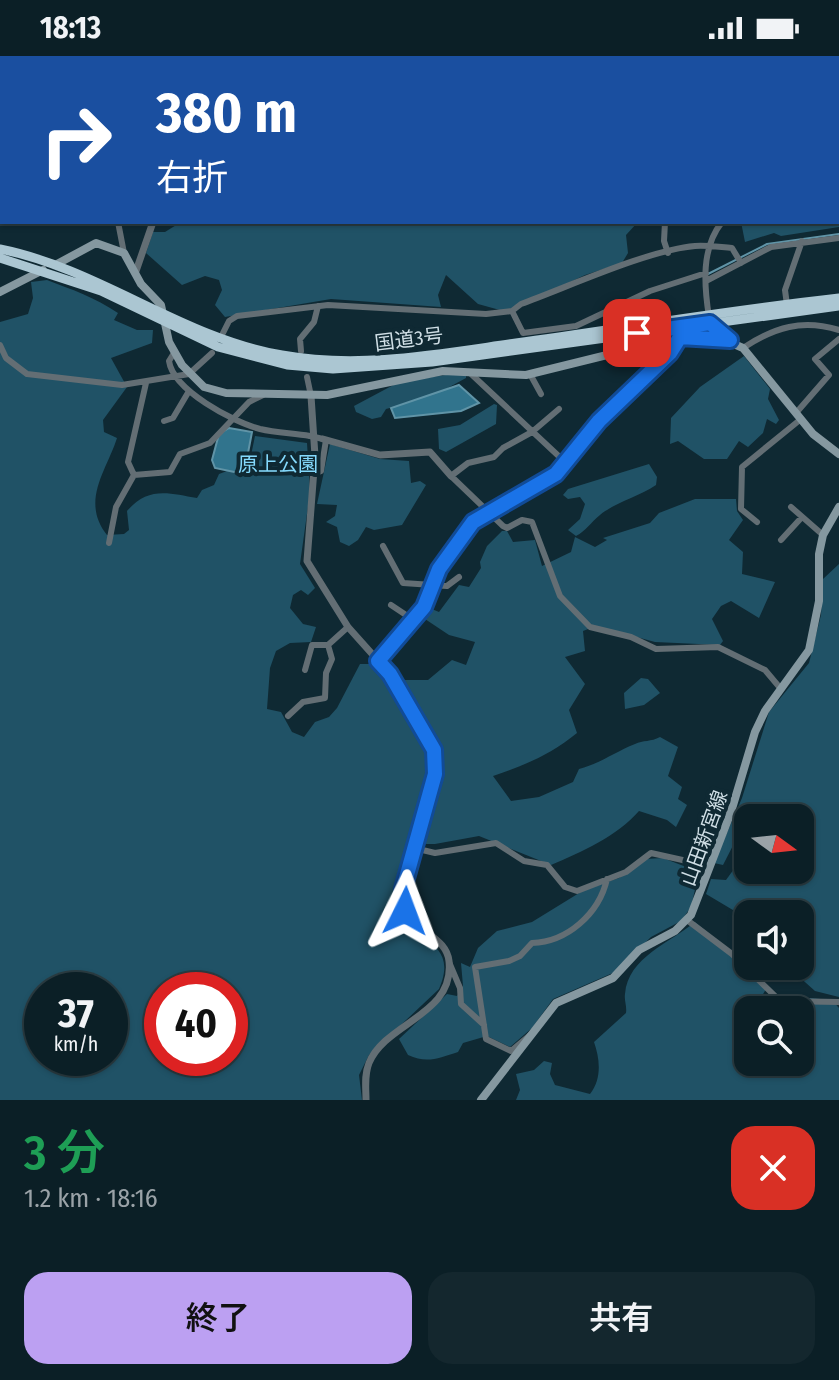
<!DOCTYPE html>
<html lang="ja">
<meta charset="utf-8">
<style>
body{margin:0;font-family:"Fira Sans Condensed","Noto Sans JP",sans-serif;background:#14272e;color:#f1f3f6;height:100vh;display:flex;flex-direction:column;font-size:30px;white-space:nowrap}
*{box-sizing:border-box;margin:0}
p{font-size:26px;color:#9aa2a7}
.icon{flex:none;width:44px;height:44px;fill:none;stroke:currentColor;stroke-width:2;stroke-linecap:round;stroke-linejoin:round}
.map{position:relative;height:1044px;overflow:hidden}
.drawer{display:flex;flex-direction:column;background:#0b1f26;flex:1}
.drawer>*{flex:none}
.banner{position:absolute;left:0px;top:0px;width:840px;height:168px;box-shadow:0 2px 6px #0004,0 0 0 2px #2b3d43;background:#1a4fa0;color:#fff;overflow:hidden}
.needle{width:52px;rotate:105deg}
.tools{position:absolute;left:734px;top:748px;display:grid;gap:16px}
.tools a{display:grid;place-items:center;width:80px;height:80px;border-radius:16px;background:#0b1f26;box-shadow:0 2px 6px #0004,0 0 0 2px #2b3d43;font-size:40px}
.speed{position:absolute;left:24px;top:916px;display:flex;gap:16px;font-size:40px;font-weight:700;text-align:center}
.speed>*{display:grid;place-content:center;width:104px;height:104px;border-radius:50%;background:#0b1f26;box-shadow:0 2px 6px #0004,0 0 0 2px #2b3d43;line-height:1}
.speed small{font-size:20px;font-weight:400}
.speed .limit{border:12px solid #d22;background:#fff;color:#111}
.pin{position:absolute;display:grid;place-items:center;width:68px;height:68px;color:#fff;margin:-34px;border-radius:16px;box-shadow:0 4px 12px #0006}
.me{position:absolute;width:88px;margin:-44px;rotate:3deg;stroke-linejoin:round;filter:drop-shadow(0 0 6px #0008)}
.turn{display:flex;align-items:center;gap:28px;height:168px;padding:0 24px;font-size:36px}
.turn .icon{width:104px;height:104px;stroke-width:2.5}
.turn b{display:block;font-size:56px;line-height:68px}
.round{display:grid;place-items:center;flex:none;width:84px;height:84px;border-radius:24px;background:#14272e}
.overview{display:flex;align-items:center;justify-content:space-between;height:136px;padding:0 24px}
h1{font-size:48px;font-weight:600;line-height:60px;color:#1e9e55}
.action{display:flex;gap:16px;margin-top:auto;padding:16px 24px}
.action a{flex:1;height:92px;border-radius:24px;background:#bca0f2;color:#111;font-size:32px;font-weight:600;line-height:92px;text-align:center}
.action a+a{background:#14272e;color:#f1f3f6}
.status{display:flex;justify-content:space-between;align-items:center;height:56px;padding:0 40px;background:#0b1f26;direction:ltr}
.status svg{height:22px;fill:currentColor}
.map>svg:first-child{display:block}
</style>
<div class="status"><b>18:13</b><svg viewBox="0 0 49 12"><path d="M0 12V9h3v3zM5 12V6h3v6zM10 12V3h3v9zM15 12V0h3v12zM26 1h20v11H26zM47 4h2v5h-2z"/></svg></div>
<div class="map">
<svg width="839" height="1044" viewBox="0 0 839 1044">
<rect width="100%" height="100%" fill="#0f2933"/>
<path fill="#205266" fill-rule="evenodd" d="M839,59v112l-58,9 -7,-3 -29,9 -4,-20h97z
M181,166h457l-12,13 2,18 -6,10 -37,12 -78,37 -29,-8 -32,-29 -8,20 3,12 -110,-8 -106,18 -10,-12 7,-15 -3,-10 -14,-4 -23,9 -36,-32 7,-21h12z
M47,224c26,10 47,17 71,33l-4,7 23,10h16l-1,13 -41,15 16,29 -24,33 1,12 13,6c-10,32 -37,63 -10,97l17,-1 5,-4 -2,-19c21,-25 42,-18 70,-13l5,-8 12,-5 5,-11 16,-6 13,2 7,-34 52,7 3,49 -10,72 15,24 -7,7 -7,-5 -8,5 -3,13 13,16 13,3 -5,15 -21,1 -14,8 -6,17 -3,41 14,3 11,20 12,5 11,-15 14,-5 8,-9 23,-44h10c23,19 56,75 61,103 -6,25 -36,125 -32,141 9,36 62,30 40,81l-70,66 -10,20 3,25h-362v-778l28,-8 5,-16 -2,-16zM42,934h68v68h-68zM162,934h68v68h-68z
M744,300l26,33 -2,10 11,21 -3,4 -9,-5 -4,14 -15,14 -9,-6 -12,18h-23l-26,-18 -8,3 1,-26 29,-31z
M452,318l14,1v3l-35,19 -45,12 -5,8 -9,2 -16,-7 -2,-6 45,-24z
M494,348l3,1 -1,19 -50,28 -7,-3 -1,-20 22,-4z
M330,388l50,15 29,2 2,22 9,-2 6,4 -24,40 -28,5 -8,-3 -8,13 -9,6 -9,-4 -3,-15 -11,-5 9,-6 2,-11 -20,-1z
M649,408l8,13 -1,8c-18,12 -42,18 -56,30 -9,7 -14,16 -24,21l-8,-6 12,-11 5,-15 -5,-7 -12,2 -5,-4 5,-6z
M695,443h41l1,12 6,9 -14,20 14,12 -1,22 33,8 -16,36 -28,-17 -10,5 -9,13 11,22 -3,4 -65,-3 -59,-16 -13,5 2,20 -20,6 20,27 -16,26 8,23c-27,22 -52,32 -84,43l18,25 28,-4 34,-15 6,-13c22,-6 36,-17 56,-25 8,-4 16,-2 25,-7l18,10 -10,29 14,11 -4,12 9,6 -11,22 -9,-7 -28,-9c-22,25 -57,41 -88,54l-72,-29 -44,8h-15l18,-85 -7,-21 -32,-58h29l24,-20 14,5 9,-23 -26,-7 -30,-20 8,-8 12,5 20,-27 10,2 12,-19 -1,-6 7,-16 15,-15h5l6,11 22,-2 7,26 29,-14 4,-15 20,10 12,-7 -4,-2 47,-15 9,-10z
M839,508v433l-24,-6 -28,-25h13v-52h-52v5l-42,-25 5,-15 15,1 16,-22 6,-1v13h52v-52h-52v13l-6,-3 -19,37 -9,-2 28,-65 27,-86 40,-49 12,-48 2,-36z
M641,622l7,1 12,14 -16,12 -19,4 -1,-16z
M663,802l36,14 -8,35 -10,14 -30,16 -36,35 -62,27 -21,29 -22,19 -23,-11 -24,7 -5,9c-19,6 -31,12 -50,3l-9,-16 48,-45 10,2 6,-10 -2,-23 9,4 8,-19 19,-17 35,-9 52,-32 35,-12 26,-19z
M695,866l63,52 8,15 -12,21h-6l-6,19 6,5v28h52v-52h-4l14,-12 22,2 7,8v92h-323l4,-10 -4,-16 18,-4 10,-9 8,2 -2,11 5,11 35,9c12,-15 10,-35 4,-52l32,-29c1,-7 -2,-13 -1,-19 3,-37 45,-51 70,-72z"/>
<path fill="#31748d" stroke="#6094a7" stroke-width="2" d="M459,329l20,18 -18,8 -66,7 -4,-10z
M229,372l23,4 -8,42 -29,-6 -3,-8 7,-26z"/>
<g fill="none" stroke-linecap="round" stroke-linejoin="round">
<path stroke="#6094a7" stroke-width="2" d="M708,218l59,-30 72,-10"/>
<path stroke="#636e74" stroke-width="6" d="M206,0l1,2
M537,0l2,2
M259,2l1,-2
M322,2v-2
M348,2v-2
M376,2l1,-2
M403,2l2,-2
M436,2l1,-2
M511,2l1,-2
M548,2l2,-2
M577,2v-2
M606,2v-2
M633,2v-2
M661,2v-2
M677,2v-2
M838,41l1,-1
M0,140l2,3
M61,166l57,1
M118,166l6,31
M665,166l-1,19 4,12
M706,225l65,-34 68,-9
M787,249l-2,-15 17,-49
M512,255l11,22 53,-7 74,-35 56,-18
M709,261c-5,-32 -8,-69 13,-95
M223,277l6,-12 8,-5 91,-11 158,9 26,-3 9,-7c47,-17 127,-54 174,-58 11,-1 24,1 37,2l9,15
M0,289l6,13 21,16 95,11 67,-11 23,-21
M743,292c32,-21 59,-29 96,-18
M301,295l-1,-12 14,-17 4,-16
M174,297l-5,8c4,29 64,61 91,68 17,4 33,4 50,7
M469,316l96,90
M530,318l11,20
M307,321l4,19
M146,327l-18,79 6,13 36,-3 10,-18 30,-11 39,-41 14,-7
M559,353l-27,23 -29,16 -9,9 -26,6 -17,13 52,50 4,2 15,-8 10,2 28,74 30,31 41,10 25,12 62,-2 47,23 16,19
M796,357l33,-38 -14,-16 24,-20
M164,365l9,-3 16,-27
M314,418l7,-3 5,-31
M791,451l32,28
M757,466l-16,-13 1,-42 59,-48
M781,484l21,-23
M109,487l7,-36 18,-32
M383,490l20,37 44,3 12,-9
M391,549l21,14
M378,605l46,-54 15,-38 34,-47 13,-9
M305,614l7,-25h16
M288,660l15,-14 22,-4 1,-25 6,-14 -4,-14 20,-18
M414,792l21,5 61,-10 28,18 23,4 18,22 12,4 49,-19 25,-19 45,10 17,-49 10,-5 8,3
M687,864l45,34 48,47 59,1
M449,906l11,26 1,16 23,21
M530,979l-19,16 -25,-12 -11,-72 34,-6 11,-5 12,-13c35,-1 67,-29 75,-64"/>
<path stroke="#636e74" stroke-width="7" d="M445,0l3,2
M291,2l1,-2
M472,2l2,-2
M136,215l17,-49
M710,267l20,17
M311,340l4,60 -8,105 41,66 42,47 44,76 1,9 -33,141c10,33 44,35 47,61 6,54 -63,61 -80,102 -5,12 -3,25 -3,37
M323,383l57,16 50,-3 21,24
M491,459l65,-41 43,-53 71,-68 10,-16"/>
<path stroke="#8598a0" stroke-width="8" d="M57,208l39,-21 28,10 17,31 20,21 8,37 13,23 22,22 22,6 101,2 116,-24 83,4 154,-38 40,1 23,10 70,86 26,20
M0,236l43,-22
M481,1044l75,-97 57,-25 26,-28 36,-19 16,-16 40,-103 24,-80 10,-21 44,-61 10,-49v-47l4,-19 16,-28"/>
<path stroke="#abc6d2" stroke-width="9" d="M0,193c100,20 182,89 282,106 78,14 156,-1 234,-12 107,-15 215,-33 323,-45
M0,202l101,33 117,56 69,18 46,4 99,-7 407,-56"/>
<path stroke="#636e74" stroke-width="6" d="M310,380l13,3"/>
</g>
<g fill="none" stroke-linecap="round" stroke-linejoin="round">
<defs>
<path id="route" d="M405,855l-2,-22 32,-115 -1,-24 -44,-76 -12,-13 46,-54 15,-38 34,-47 83,-48 43,-53 71,-68 10,-16 50,3 -20,-17 -73,10"/>
</defs>
<use href="#route" stroke="#114b97" stroke-width="20"/>
<use href="#route" stroke="#1a73e8" stroke-width="14"/>
</g>
<g text-anchor="middle" stroke-width="8" stroke-linejoin="round" paint-order="stroke">
<g font-size="20" fill="#cfdee5" stroke="#0f2933">
<text transform="translate(409 283) rotate(-7)" y="7">国道3号</text>
<text transform="translate(704 782) rotate(-70)" y="7">山田新宮線</text>
</g>
<g font-size="20" fill="#84d9fc" stroke="#0f2933">
<text x="278" y="415">原上公園</text>
</g>
</g>
</svg>
<div class="tools">
<a><svg class="needle" viewBox="-14 -14 28 28"><path d="M0-13l5 13h-10z" fill="#e53935"/><path d="M0 13l5-13h-10z" fill="#9aa2a7"/></svg></a>
<a><svg class="icon" aria-label="sound" viewBox="0 0 24 24"><path d="M4 9h4l5-4v14l-5-4H4zM17 9q2 3 0 6"/></svg></a>
<a><svg class="icon" aria-label="search" viewBox="0 0 24 24"><circle cx="10" cy="10" r="6"/><path d="M15 15l6 6"/></svg></a>
</div>
<div class="speed"><div>37<small>km/h</small></div><div class="limit">40</div></div>
<div class="pin" style="left:637px;top:277px;background:#d93025"><svg class="icon" aria-label="arrive" viewBox="0 0 24 24"><path d="M6 21V4h12l-3 4 3 4H6"/></svg></div>
<svg class="me" style="left:405px;top:855px" viewBox="-20 -20 40 40"><path d="M0-17L14 15 0 8-14 15z" fill="#1a73e8" stroke="#fff" stroke-width="4"/></svg>
<div class="banner">
<div class="turn"><svg class="icon" aria-label="right" viewBox="0 0 24 24"><path d="M7 20v-9h11M14 6l5 5-5 5"/></svg><div><b>380 m</b>右折</div></div>
</div>
</div>
<section class="drawer">
<div class="overview"><div><h1>3 分</h1><p>1.2 km · 18:16</p></div><a class="round" style="background:#d93025;color:#fff"><svg class="icon" aria-label="close" viewBox="0 0 24 24"><path d="M6 6l12 12M18 6L6 18"/></svg></a></div>
<div class="action"><a>終了</a><a>共有</a></div>
</section>
